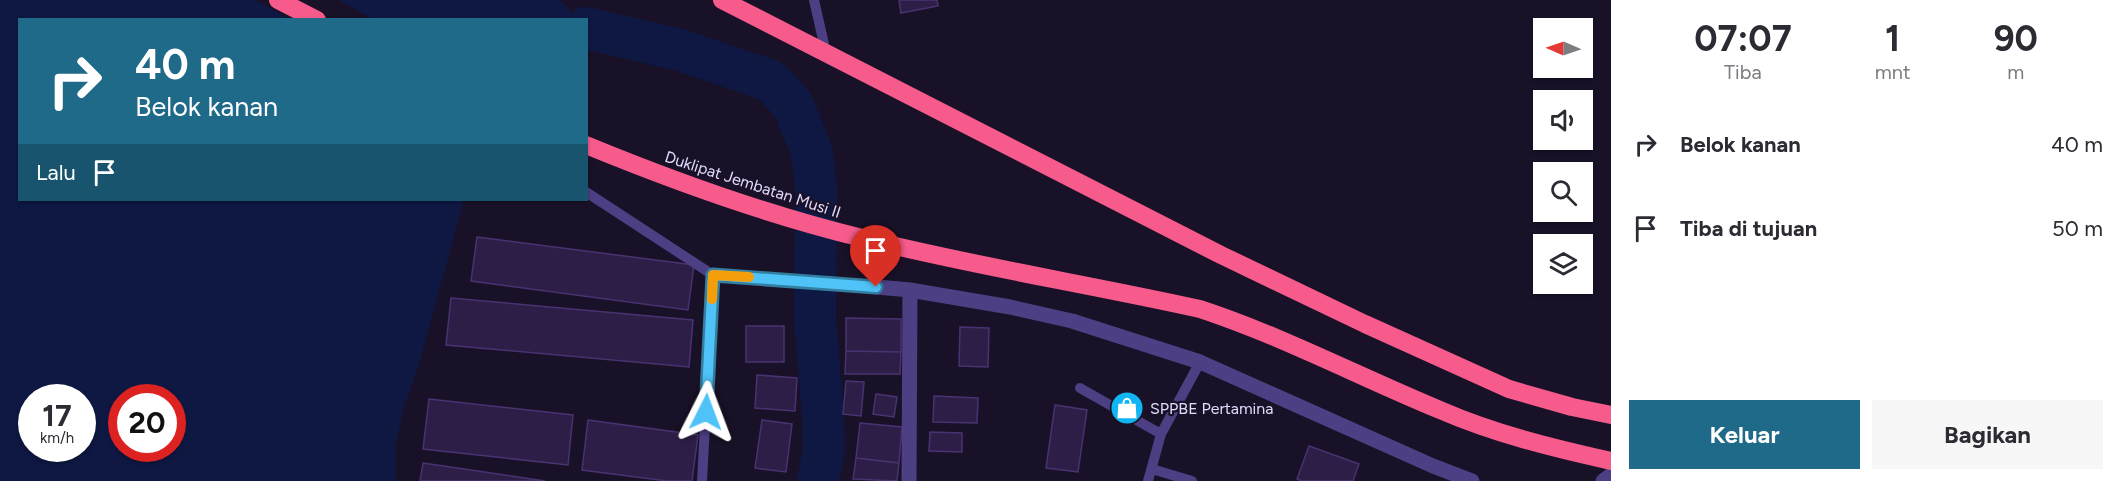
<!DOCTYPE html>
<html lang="id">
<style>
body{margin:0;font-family:Figtree,sans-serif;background:#f7f7f7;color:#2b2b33;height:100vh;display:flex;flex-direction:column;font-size:22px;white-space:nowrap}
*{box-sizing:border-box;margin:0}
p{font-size:20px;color:#7c7c81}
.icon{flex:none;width:33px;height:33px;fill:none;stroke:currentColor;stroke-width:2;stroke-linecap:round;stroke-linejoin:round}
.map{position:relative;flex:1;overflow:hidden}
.sheet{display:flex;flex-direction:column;background:#fff;width:510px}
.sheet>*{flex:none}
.top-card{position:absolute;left:18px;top:18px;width:570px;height:183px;border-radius:0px;box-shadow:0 2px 4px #0004;background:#1f6989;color:#fff;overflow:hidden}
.needle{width:39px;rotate:272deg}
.tools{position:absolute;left:1533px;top:18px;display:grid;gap:12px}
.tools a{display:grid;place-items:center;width:60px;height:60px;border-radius:0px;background:#fff;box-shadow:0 2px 4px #0004;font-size:30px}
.speed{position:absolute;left:18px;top:384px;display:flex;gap:12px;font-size:30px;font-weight:700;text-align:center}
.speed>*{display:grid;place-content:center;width:78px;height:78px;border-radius:50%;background:#fff;box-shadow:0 2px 4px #0004;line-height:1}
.speed small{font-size:15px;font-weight:400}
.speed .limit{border:9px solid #d22;background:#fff;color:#111}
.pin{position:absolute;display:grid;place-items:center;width:51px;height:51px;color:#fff;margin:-62px -26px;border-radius:50% 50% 50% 0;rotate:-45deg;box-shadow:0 0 6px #0007}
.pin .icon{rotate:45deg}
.me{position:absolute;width:66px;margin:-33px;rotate:3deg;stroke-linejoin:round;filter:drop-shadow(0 0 4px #0008)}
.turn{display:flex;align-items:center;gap:21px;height:126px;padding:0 18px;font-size:27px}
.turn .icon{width:78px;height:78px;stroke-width:2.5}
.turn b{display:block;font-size:42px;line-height:51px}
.then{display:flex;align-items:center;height:57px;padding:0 18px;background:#0003;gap:12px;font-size:22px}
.eta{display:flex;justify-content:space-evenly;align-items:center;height:102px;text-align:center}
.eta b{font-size:36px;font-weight:700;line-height:42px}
.cta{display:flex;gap:12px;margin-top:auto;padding:12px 18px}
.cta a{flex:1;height:69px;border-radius:0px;background:#1f6989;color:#fff;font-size:24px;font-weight:700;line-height:69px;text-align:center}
.cta a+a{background:#f7f7f7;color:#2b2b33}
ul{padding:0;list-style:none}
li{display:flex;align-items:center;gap:18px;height:84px;padding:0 18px}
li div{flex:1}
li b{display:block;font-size:22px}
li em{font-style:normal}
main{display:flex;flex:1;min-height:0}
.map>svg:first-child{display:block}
</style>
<main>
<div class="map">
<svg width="1611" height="481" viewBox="0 0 1611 481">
<rect width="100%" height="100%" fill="#191127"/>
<path fill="#0e1843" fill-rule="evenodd" d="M0,0h517l-6,20h-491v180h444l-45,164 -16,46 -7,34v37h-396zM32,398h50v50h-50zM122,398h50v50h-50z"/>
<path fill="#191127" d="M255,0h83l36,19 -83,1z"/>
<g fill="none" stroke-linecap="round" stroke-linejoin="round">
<path stroke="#0e1843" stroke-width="42" d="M512,14l39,6
M586,28l94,22 91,31 22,24 19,47 4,38 -1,130 8,95 1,34 -6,32"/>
</g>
<path fill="#2d1e47" stroke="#493271" stroke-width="1.5" d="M899,0h38l1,6 -37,7z
M477,237l217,28 -6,45 -217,-29z
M451,298l242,22 -4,47 -243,-22z
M846,318l55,1v33l-55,-1z
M746,326h38v36h-38z
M960,327l29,1 -1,39 -29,-1z
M846,351l55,1 -1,22h-55z
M757,375l40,3 -2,33 -40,-3z
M846,381l18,1 -3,34 -18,-2z
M876,394l21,3 -3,20 -21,-3z
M934,396l44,2 -1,25 -44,-1z
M429,399l144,16 -5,50 -145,-16z
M1055,405l32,5 -9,62 -32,-4z
M588,420l110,15 -6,46h-25l-85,-11z
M762,420l30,4 -6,48 -31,-4z
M860,423l42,4 -3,36 -43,-5z
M930,432l32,1v19l-33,-1z
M1309,446l50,18 -6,17h-51l-5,-2z
M856,458l43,5 -2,18 -44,-2z
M423,463l122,18h-125z"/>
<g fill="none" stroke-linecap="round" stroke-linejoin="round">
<path stroke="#4d3f83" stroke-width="10" d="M814,0l12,53
M586,192l127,83 164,12
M1080,388l81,46
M1152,469l40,12
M702,481l11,-206
M1148,481l13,-47 39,-72"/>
<path stroke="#4d3f83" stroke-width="15" d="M877,287l33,3
M909,481l1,-191 100,17 62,14 128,41 233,104 39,15
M1603,481l8,-6"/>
<path stroke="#f65b8b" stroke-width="18" d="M278,0l39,20
M722,0l499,255 144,69 144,65 63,18 39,8
M586,145c90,37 181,70 276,93 111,28 225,46 338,71 82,27 160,68 240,101 55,24 113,38 171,51"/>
</g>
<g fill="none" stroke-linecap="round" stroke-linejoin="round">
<defs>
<path id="route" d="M706,412l7,-137 163,12"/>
</defs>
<use href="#route" stroke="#337fa1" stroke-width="15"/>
<use href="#route" stroke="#4fc3f7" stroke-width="10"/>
<path stroke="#f59e0b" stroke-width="10" d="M712,299l1,-24 36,2"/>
</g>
<defs>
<symbol id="shop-disc" viewBox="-11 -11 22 22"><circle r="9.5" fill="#10b5f2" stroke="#191127"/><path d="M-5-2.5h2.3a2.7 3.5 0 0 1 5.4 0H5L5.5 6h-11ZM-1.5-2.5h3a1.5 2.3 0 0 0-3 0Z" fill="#fff"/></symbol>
</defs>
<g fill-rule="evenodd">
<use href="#shop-disc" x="1108" y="389" width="38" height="38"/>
</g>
<g text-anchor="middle" stroke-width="4.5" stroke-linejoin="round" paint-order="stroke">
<g font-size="16" fill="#e3d9fd" stroke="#191127">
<text transform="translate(753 184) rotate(18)" y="6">Duklipat Jembatan Musi II</text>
</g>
<g font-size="16" fill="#e3d9fd" stroke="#191127" text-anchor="start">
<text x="1150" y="414">SPPBE Pertamina</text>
</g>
</g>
</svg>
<div class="tools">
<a><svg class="needle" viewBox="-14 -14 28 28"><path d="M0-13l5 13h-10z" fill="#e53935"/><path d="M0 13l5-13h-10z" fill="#7c7c81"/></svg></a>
<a><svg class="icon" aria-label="sound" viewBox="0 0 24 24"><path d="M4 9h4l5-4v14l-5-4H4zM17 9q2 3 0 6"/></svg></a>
<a><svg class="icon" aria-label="search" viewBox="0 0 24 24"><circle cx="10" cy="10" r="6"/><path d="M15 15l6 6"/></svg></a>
<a><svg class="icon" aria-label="layers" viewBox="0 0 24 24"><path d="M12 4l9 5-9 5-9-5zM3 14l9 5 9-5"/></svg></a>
</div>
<div class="speed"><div>17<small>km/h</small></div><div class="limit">20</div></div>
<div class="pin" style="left:876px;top:287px;background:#d93025"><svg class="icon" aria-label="arrive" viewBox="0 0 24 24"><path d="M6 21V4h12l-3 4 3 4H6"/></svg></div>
<svg class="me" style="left:706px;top:412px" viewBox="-20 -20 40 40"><path d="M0-17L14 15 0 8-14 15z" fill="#4fc3f7" stroke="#fff" stroke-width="4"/></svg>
<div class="top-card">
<div class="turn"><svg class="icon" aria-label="right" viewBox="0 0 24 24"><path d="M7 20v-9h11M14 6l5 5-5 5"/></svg><div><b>40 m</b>Belok kanan</div></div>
<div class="then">Lalu<svg class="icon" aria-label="arrive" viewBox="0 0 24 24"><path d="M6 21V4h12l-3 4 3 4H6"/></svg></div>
</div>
</div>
<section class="sheet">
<div class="eta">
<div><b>07:07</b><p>Tiba</p></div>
<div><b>1</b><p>mnt</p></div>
<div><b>90</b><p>m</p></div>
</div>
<ul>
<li><svg class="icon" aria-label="right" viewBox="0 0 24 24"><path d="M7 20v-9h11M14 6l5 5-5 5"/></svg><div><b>Belok kanan</b></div><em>40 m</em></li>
<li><svg class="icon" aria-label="arrive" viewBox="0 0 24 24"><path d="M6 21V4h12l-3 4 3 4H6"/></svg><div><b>Tiba di tujuan</b></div><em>50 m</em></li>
</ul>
<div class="cta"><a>Keluar</a><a>Bagikan</a></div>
</section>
</main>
